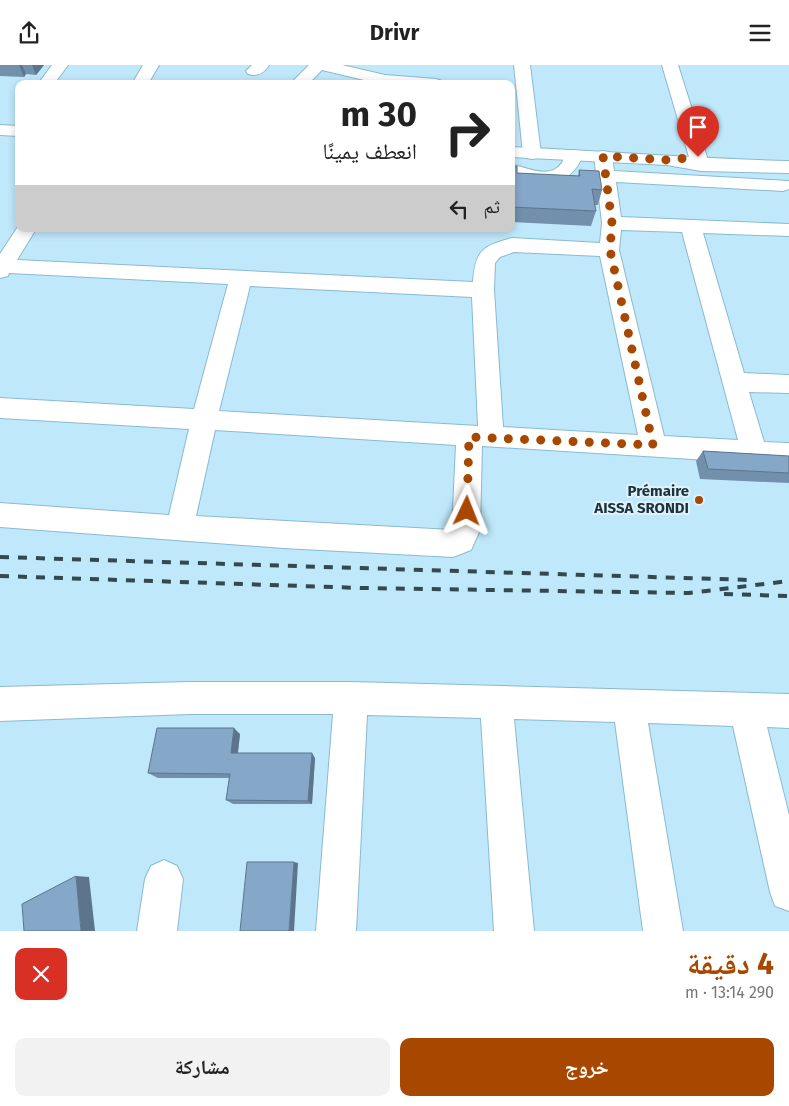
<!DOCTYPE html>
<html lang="ar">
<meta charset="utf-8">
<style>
body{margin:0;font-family:"Fira Sans","Noto Naskh Arabic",sans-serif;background:#f2f2f2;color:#222;direction:rtl;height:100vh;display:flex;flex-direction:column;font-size:19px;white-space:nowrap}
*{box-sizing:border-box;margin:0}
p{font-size:16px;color:#767676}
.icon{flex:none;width:28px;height:28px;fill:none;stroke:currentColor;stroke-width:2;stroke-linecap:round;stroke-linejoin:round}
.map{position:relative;height:866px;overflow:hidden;direction:ltr}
.drawer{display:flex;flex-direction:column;background:#fff;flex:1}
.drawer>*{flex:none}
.hud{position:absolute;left:15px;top:15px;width:500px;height:152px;border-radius:10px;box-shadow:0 2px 8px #0003;direction:rtl;background:#fff;color:#222;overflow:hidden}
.pin{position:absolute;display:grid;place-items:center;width:42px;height:42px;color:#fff;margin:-51px -21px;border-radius:50% 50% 50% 0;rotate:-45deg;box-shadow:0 0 5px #0007}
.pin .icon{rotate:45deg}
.me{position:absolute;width:55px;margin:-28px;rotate:2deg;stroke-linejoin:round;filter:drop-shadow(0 0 4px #0008)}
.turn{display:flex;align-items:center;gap:18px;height:105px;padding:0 15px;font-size:22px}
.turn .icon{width:65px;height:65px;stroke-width:2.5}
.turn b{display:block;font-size:35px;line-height:42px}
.then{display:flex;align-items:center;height:48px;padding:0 15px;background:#0003;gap:10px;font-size:19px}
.round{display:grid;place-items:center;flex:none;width:52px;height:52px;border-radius:10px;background:#f2f2f2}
.headline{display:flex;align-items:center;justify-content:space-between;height:85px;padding:0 15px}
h1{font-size:30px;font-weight:700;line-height:38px;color:#a84800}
.cta{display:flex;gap:10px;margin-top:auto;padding:10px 15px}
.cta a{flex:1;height:58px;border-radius:10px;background:#a84800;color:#fff;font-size:20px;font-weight:700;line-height:58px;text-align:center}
.cta a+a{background:#f2f2f2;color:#222}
header{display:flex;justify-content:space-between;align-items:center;height:65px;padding:0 15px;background:#fff;font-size:22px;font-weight:700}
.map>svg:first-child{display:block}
</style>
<header><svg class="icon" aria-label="menu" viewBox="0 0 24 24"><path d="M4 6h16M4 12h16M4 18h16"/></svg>Drivr<svg class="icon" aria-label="share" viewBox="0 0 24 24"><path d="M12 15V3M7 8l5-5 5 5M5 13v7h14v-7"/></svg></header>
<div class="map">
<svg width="789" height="866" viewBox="0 0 789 866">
<rect width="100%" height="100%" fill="#c0e8fb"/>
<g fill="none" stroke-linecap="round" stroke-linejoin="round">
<defs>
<path id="minor" d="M52,0h16l-14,19h-16z
M143,0h16l-11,19h-16z
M252,0h17c-5,8 -11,12 -21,9l-2,-3z
M309,0h33l43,10 51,4 6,2 2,3h-63l-59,-14 -14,14h-18z
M514,0h16l11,89 -3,4 -6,1 -6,-1 -3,-4z
M662,0h16l29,92 -3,4 -6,1 -6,-1 -3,-4z
M574,85l6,1 3,4c-13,34 -42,30 -72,21v-12c13,3 38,15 49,1 4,-4 5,-10 8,-14z
M603,86l6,1 3,4 2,15 175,10v8l-6,2 -167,-9 5,35 168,7v12l-86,-3 41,140 45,2v18l-40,-1 15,50 25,1v22l-307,-19 -2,84 -9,20 -18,7 -170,-9 -283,-21v-24l169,12 20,-86 -189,-11v-20l194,11 34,-125 -219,-11 -1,3 -8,2v-24l19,-29v4h17l-19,31 456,22c2,-31 9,-36 39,-44l88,5 2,-20 -8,-67 3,-4zM621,165l61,2 56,208 -74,-4 -45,-186zM514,187l86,4 38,179 -135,-8 -9,-137 1,-27 5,-6zM250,221l222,11 6,129 -259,-15zM215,365l241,15 -4,85 -256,-14z
M190,617h161l438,12v34l-22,-1 22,88v96l-14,-5 -5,-14 -37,-166 -85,-3 35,208h-40l-28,-209 -101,-3 20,212h-40l-13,-213 -114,-3 -11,216h-40l17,-217h-143l-190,7v-34z
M164,795l13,6 6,13 -6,52h-40l8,-52 6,-13z"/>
<path id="major" d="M0,60l19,1v10l-19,-1z
M511,82c93,4 185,12 278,14v12l-88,-2 -34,-6 -156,-8z"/>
</defs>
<use href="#minor" stroke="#89bad0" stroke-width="2"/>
<use href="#major" stroke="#89bad0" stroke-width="2"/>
<use href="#minor" fill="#fff" fill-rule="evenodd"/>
<use href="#major" fill="#fff" fill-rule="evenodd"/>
<path stroke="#324953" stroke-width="4" stroke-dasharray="9 9" stroke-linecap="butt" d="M0,492l750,23
M0,511l362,12 327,5 100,-12
M724,529l65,2"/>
</g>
<path fill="#7290ac" d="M0,0h44l-8,10 -10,-1 -2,3 -24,-1z
M511,101l6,7 61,3 1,-6 23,20 -4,15h-4l2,6 -5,15 -80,-4z
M703,386l86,5v27l-89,-4 -4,-18z
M240,669l-2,19 77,5 -3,46h-79l-7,-4 3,-22h-71l-10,-5z"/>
<path fill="#5d758c" d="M19,0h3l4,9 -2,3z
M32,0h12l-8,10z
M234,663l6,6 -3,24 -6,-5z
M312,688l3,5 -3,46 -4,-3z
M294,797l4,1 -4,68h-5z
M76,811l13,1 6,54h-14z"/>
<path fill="#85a7c8" stroke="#5d758c" d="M511,101h6v7l63,3 -1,-6 20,1 3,19 -10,-1 4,22 -85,-4z
M703,386l86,5v17l-81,-4z
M157,663h77l-3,25h81l-4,48 -82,-1 4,-26 -82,-1z
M247,797h47l-5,69h-49z
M76,811l5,55h-57l-2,-27z"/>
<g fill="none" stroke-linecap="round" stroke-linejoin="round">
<path stroke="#a84800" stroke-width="9" stroke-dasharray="0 16.2" d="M467,446l2,-74 184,8 -43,-195 2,-27 -9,-67 64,4 31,-3"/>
</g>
<circle fill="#a84800" stroke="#def2fb" stroke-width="2" cx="699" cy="435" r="5"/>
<g text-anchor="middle" stroke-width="4" stroke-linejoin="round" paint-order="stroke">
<g font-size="15" font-weight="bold" fill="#1e323b" stroke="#def2fb" text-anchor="end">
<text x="689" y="431">Prémaire<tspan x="689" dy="17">AISSA SRONDI</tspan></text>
</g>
</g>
</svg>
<div class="pin" style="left:698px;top:92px;background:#d93025"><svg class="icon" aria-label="arrive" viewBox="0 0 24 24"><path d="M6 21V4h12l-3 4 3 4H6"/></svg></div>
<svg class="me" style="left:467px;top:446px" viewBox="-20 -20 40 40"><path d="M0-17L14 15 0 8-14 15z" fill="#a84800" stroke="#fff" stroke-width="4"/></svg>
<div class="hud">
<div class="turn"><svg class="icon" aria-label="right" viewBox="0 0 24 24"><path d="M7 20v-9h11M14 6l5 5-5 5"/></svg><div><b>30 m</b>انعطف يمينًا</div></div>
<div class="then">ثم<svg class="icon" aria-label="left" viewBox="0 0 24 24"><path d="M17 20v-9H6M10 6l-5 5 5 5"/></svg></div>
</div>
</div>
<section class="drawer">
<div class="headline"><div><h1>4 دقيقة</h1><p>290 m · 13:14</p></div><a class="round" style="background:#d93025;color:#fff"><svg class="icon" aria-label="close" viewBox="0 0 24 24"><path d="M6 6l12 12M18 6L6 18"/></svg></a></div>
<div class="cta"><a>خروج</a><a>مشاركة</a></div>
</section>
